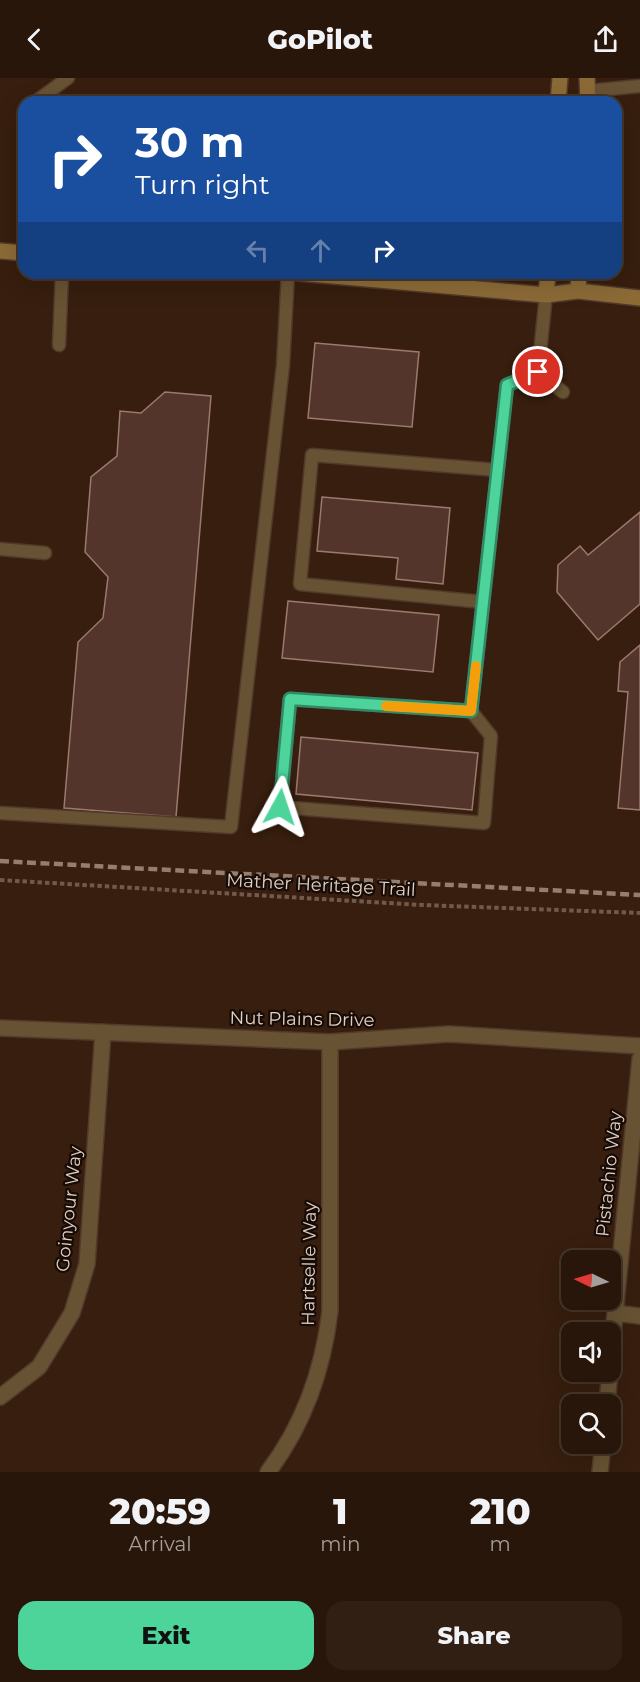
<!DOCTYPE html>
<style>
body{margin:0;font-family:Montserrat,sans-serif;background:#311f13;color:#f1f3f6;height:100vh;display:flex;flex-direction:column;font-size:22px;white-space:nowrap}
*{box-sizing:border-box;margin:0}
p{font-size:20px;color:#a59f9c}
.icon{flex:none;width:33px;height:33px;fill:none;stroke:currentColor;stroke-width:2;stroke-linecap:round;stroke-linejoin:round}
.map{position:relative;height:1394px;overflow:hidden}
.drawer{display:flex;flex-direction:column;background:#29160a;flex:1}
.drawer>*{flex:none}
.hud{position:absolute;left:18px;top:18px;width:604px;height:183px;border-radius:18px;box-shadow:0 6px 24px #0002,0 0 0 2px #45352b;background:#1a4fa0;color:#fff;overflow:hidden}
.needle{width:39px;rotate:275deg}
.buttons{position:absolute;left:561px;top:1172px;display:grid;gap:12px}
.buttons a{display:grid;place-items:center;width:60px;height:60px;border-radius:12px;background:#29160a;box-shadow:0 6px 24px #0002,0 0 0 2px #45352b;font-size:30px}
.pin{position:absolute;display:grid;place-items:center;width:51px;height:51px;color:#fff;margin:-26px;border:3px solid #fff;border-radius:50%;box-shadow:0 2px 6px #0007}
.me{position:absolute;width:66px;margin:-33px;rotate:5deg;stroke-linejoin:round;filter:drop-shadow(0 0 4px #0008)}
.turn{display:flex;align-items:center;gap:21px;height:126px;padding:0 18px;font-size:27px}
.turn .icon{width:78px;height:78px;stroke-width:2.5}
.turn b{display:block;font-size:42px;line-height:51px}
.lanes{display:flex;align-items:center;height:57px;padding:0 18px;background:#0003;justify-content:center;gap:30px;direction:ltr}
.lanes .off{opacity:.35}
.eta{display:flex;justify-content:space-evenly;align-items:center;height:102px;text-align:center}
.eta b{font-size:36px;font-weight:800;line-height:42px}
.primary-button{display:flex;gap:12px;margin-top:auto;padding:12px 18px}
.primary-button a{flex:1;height:69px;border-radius:18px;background:#4cd49b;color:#111;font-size:24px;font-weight:800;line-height:69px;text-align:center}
.primary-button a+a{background:#311f13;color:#f1f3f6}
header{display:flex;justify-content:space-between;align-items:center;height:78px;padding:0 18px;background:#29160a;font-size:27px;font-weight:800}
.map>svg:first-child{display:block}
</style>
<header><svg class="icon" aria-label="back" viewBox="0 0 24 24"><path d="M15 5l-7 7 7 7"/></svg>GoPilot<svg class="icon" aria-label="share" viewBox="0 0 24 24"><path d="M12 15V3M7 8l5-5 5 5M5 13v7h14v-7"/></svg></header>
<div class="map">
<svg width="640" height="1394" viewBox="0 0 640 1394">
<rect width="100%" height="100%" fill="#371e0e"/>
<path fill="#54352c" stroke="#9c796e" stroke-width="1.5" d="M315,265l104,9 -7,75 -104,-9z
M165,314l46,4 -35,421 -112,-9 14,-166 25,-24 5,-41 -23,-25 6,-75 26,-21 3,-45 21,2z
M322,419l128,11 -7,76 -47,-5 2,-21 -81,-7z
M640,434v92l-42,36 -41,-48 1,-27 22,-19 8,9z
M288,523l151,14 -6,57 -151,-14z
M640,567v165l-22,-2 10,-116 -10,-1 2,-29z
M301,659l177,16 -6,57 -176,-16z"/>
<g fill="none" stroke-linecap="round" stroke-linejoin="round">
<defs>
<path id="lane" d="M588,13l52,-5
M35,24l33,-24
M59,267l3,-72
M538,294l8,-77
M538,294l25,20
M0,471l45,4
M483,524l-183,-18 12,-129 185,15
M471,633l-181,-12 -10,108 204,16 7,-87 -20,-25 36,-326 31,-13
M0,735l231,14 52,-462 5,-92"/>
<path id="street" d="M0,950l330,14 119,-8 191,12
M615,1235l25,3
M610,1287l30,-306
M0,1319l39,-30 33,-54 15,-49 16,-232
M607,1326l3,-33
M268,1394c37,-49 55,-102 62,-161v-269
M600,1394l3,-29"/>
<path id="secondary" d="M587,0l1,24
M558,24l2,-24
M0,173l24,2
M299,195l247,22 32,-4 62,7
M578,213l1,-18
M546,217l2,-22"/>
</defs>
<use href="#lane" stroke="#523a2b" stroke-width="15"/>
<use href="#street" stroke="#523a2b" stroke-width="18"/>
<use href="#secondary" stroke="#523a2b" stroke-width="18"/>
<path stroke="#715a4c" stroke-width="4" stroke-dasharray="4.5 3" stroke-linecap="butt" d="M0,802l422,25 218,8"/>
<use href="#lane" stroke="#675233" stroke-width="12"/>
<use href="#street" stroke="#675233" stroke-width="15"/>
<use href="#secondary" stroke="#8b6a36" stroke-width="15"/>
<path stroke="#937e71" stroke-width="4.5" stroke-dasharray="9 4.5" stroke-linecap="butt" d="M0,783l640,34"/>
</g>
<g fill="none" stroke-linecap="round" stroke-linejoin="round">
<defs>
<path id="route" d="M280,729l10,-108 181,12 36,-326 31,-13"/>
</defs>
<use href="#route" stroke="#318a65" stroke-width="15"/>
<use href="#route" stroke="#4cd49b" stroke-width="10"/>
<path stroke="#f59e0b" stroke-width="10" d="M386,628l85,5 5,-45"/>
</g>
<g text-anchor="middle" stroke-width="4.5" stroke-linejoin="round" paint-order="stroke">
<g font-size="18" fill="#e1cfc5" stroke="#160b05">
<text transform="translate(321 807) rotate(3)" y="6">Mather Heritage Trail</text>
<text transform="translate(302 941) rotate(1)" y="6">Nut Plains Drive</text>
<text transform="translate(609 1096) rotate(-84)" y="6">Pistachio Way</text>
<text transform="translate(69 1131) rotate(-84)" y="6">Goinyour Way</text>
<text transform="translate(309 1186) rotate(-89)" y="6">Hartselle Way</text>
</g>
</g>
</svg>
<div class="buttons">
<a><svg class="needle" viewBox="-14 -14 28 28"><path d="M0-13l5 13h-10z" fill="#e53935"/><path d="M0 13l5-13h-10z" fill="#a59f9c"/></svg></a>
<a><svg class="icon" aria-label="sound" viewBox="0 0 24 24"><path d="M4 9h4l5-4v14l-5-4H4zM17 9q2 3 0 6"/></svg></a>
<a><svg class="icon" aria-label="search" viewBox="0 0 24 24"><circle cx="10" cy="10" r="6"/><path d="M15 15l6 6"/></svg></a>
</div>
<div class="pin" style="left:538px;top:294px;background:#d93025"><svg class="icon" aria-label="arrive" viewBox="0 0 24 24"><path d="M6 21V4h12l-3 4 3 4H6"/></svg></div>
<svg class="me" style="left:280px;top:729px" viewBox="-20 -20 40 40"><path d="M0-17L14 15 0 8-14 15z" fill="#4cd49b" stroke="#fff" stroke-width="4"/></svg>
<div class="hud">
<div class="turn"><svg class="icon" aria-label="right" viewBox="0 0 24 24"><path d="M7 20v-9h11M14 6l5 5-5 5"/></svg><div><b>30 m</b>Turn right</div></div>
<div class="lanes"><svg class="icon off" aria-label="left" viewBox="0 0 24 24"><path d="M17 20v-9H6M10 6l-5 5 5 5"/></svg><svg class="icon off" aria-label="ahead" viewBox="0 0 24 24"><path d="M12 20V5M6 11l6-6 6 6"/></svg><svg class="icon" aria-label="right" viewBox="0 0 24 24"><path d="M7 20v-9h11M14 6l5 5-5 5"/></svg></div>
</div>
</div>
<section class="drawer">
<div class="eta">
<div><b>20:59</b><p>Arrival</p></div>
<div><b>1</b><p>min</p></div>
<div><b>210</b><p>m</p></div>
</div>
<div class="primary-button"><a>Exit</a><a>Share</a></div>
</section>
